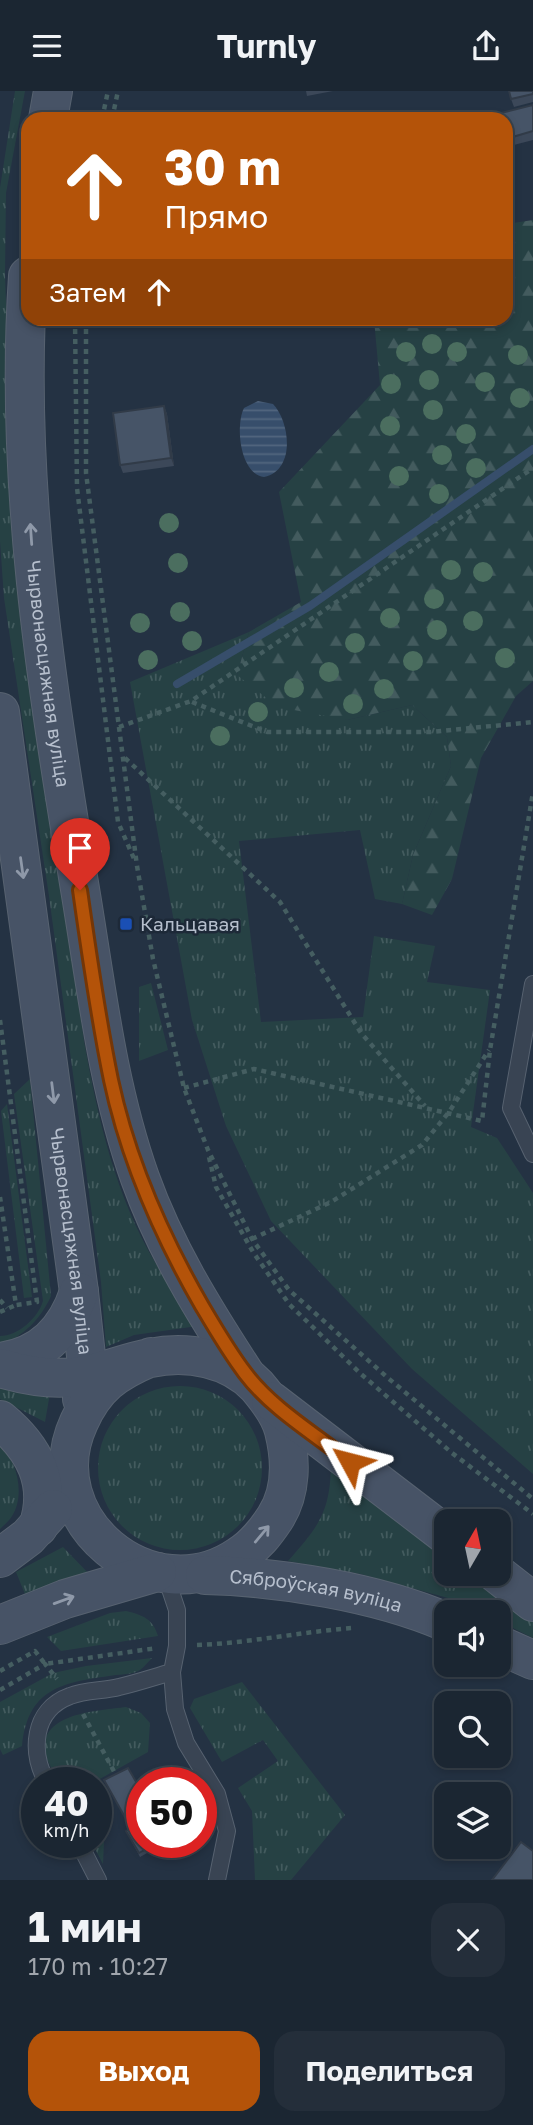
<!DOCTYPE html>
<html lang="ru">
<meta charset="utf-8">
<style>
body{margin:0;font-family:"Golos Text",sans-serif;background:#242e3a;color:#f1f3f6;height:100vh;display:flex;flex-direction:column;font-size:26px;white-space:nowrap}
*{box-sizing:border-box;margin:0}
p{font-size:23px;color:#a0a5ac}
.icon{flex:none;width:38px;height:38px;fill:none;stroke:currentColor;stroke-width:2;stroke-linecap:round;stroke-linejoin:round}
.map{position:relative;height:1789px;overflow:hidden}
.sheet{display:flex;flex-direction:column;background:#1b2632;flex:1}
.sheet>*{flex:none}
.guide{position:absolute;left:21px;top:21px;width:492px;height:214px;border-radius:21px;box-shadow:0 4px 10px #0003,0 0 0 2px #39434d;background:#b45309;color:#fff;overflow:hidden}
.needle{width:46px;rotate:9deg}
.tools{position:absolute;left:434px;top:1418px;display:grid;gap:14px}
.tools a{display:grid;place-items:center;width:77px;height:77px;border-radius:14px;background:#1b2632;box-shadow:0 4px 10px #0003,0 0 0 2px #39434d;font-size:35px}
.speed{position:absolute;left:21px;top:1676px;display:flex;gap:14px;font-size:35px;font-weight:700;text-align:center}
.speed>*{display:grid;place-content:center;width:91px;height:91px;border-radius:50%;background:#1b2632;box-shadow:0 4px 10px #0003,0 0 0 2px #39434d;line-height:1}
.speed small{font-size:18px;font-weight:400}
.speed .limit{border:10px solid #d22;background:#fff;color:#111}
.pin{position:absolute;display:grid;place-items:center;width:60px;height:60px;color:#fff;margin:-72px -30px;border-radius:50% 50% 50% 0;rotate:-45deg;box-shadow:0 0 7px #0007}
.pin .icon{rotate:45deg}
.me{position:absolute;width:77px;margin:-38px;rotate:308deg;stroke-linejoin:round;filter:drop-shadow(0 0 5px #0008)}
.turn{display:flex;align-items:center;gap:24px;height:147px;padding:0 28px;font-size:32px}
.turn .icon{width:91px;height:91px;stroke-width:2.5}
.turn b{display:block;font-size:49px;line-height:60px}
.then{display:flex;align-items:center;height:66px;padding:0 28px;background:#0003;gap:14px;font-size:26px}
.round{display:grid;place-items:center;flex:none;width:74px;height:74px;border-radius:21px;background:#242e3a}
.summary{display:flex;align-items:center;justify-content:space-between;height:119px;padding:0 28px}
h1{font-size:42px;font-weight:700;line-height:52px}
.action{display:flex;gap:14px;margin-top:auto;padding:14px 28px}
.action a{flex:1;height:80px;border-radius:21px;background:#b45309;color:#fff;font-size:28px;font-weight:700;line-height:80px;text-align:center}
.action a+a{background:#242e3a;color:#f1f3f6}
header{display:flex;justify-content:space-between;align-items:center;height:91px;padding:0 28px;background:#1b2632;font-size:32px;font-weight:700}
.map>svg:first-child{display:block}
</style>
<header><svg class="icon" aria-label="menu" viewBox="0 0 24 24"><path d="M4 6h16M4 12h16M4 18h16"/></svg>Turnly<svg class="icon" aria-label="share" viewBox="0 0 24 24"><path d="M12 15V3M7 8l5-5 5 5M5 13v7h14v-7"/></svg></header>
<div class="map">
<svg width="533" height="1789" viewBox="0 0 533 1789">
<defs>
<pattern id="grass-tufts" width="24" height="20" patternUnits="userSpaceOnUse" patternTransform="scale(1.75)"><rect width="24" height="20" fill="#264144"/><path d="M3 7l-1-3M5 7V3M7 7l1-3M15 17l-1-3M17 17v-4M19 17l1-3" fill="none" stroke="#435b5e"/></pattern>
<pattern id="forest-firs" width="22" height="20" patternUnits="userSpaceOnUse" patternTransform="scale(1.75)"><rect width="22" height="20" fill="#264144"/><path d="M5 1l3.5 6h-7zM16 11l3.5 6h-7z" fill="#435b5e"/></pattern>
<pattern id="water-rules" width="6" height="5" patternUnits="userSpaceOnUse" patternTransform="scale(1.75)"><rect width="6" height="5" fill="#374e6b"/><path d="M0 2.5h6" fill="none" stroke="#52667f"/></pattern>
</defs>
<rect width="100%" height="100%" fill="#243243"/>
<path fill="url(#grass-tufts)" d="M15,0h10l-19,102 -1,82 10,266 69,500c14,78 31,154 72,223 12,22 28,42 42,62l-64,9 -28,12 -5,-65 -52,-386 -45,-298 -4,-57v-353z
M249,541l-12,43 110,45 65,-15 35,32 4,29 -38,89 -11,49 -27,-5 -15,-69 -121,11 22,181 102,-5 11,-81 61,10 -8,36 63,8 -19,137 26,11 36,55v281l-121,-105 -141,-148 -45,-95 -34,-106 -62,-338z
M151,892l17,67 -29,11v-74z
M30,988l21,217c-11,24 -27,39 -51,50v-10c18,0 38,-18 43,-35l-29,-207z
M7,1013l25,193 -8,1 -23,-187z
M98 1377a82 82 0 1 1 164 0a82 82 0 1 1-164 0Z
M0,1297l50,5 -5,29 -45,-23z
M0,1355c18,15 25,50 12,70 -3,5 -8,9 -12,13z
M331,1368l115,92v22h28l59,47v18l-34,-17v-9h-21l-30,-14 -87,-24 -73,-13c33,-37 43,-51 43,-102z
M63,1456l29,30 -65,22 -11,-27z
M126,1520c17,4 27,8 32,25l-97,15 -14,-14 63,-24z
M152,1567c-5,5 -10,12 -16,14 -8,3 -19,2 -27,4 -50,7 -81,14 -87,70l-19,9 -3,-6v-47l53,-29 33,-7z
M242,1591l103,133 -54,65h-36l-3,-69 -14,-23 40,-27 -15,-21 -41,22 -32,-54 4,-9z
M126,1616l15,6 9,10 -2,29 -50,28 8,16 -3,68 -11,-21h4v-60h-36c-4,-8 -10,-16 -13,-24 -15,-46 50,-48 79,-52z"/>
<path fill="url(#forest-firs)" d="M533,129v461l-17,15 -35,62 -29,121 -20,36 -30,-11 11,-49 38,-89 -4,-29 -35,-32 -65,15 -69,-13 -41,-32 12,-43 52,-30 -22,-110 101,-107 -6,-66h132v-95z"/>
<path fill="url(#water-rules)" d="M258,310l15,3c17,18 23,66 -9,73 -24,-3 -29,-51 -20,-69z"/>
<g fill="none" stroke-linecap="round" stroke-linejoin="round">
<path stroke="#374e6b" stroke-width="8" d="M177,593l133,-78 223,-157"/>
<defs>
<path id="service" d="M533,893l-22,124 22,46
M165,1483l12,36v36l-5,26 3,37 11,34 31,51 10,37 -10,49
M47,1692c-17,-31 -15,-73 23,-87 15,-6 34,-5 49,-9 18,-4 35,-10 53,-15
M79,1752l19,37"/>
<g id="secondary">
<path d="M48,28l5,-28"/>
<path id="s1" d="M28,185c-14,204 18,407 51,607 17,100 27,199 61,295 25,70 64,133 105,196"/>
<path id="s2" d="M0,621l79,580 9,82 -6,25"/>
<path d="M0,1271c42,-6 66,-31 79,-70"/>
<path d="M0,1277c24,7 48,12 73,9 26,-3 51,-14 77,-19 38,-8 80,0 107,28 11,13 23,28 27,45 7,28 8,61 -9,87 -10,15 -20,28 -36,38 -88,60 -205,-37 -160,-134 16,-36 36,-50 72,-65"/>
<path d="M271,1310l175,134"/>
<path d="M0,1329c34,28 53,63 38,107"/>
<path d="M0,1467l28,-21 25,-28"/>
<path d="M496,1482l37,29"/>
<path id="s3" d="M205,1484c76,2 171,17 241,47"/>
<path d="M0,1534l65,-26 92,-27"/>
<path d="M499,1554l34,15"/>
</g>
</defs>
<use href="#service" stroke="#576270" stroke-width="18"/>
<use href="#secondary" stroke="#576270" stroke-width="40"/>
<path stroke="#455e61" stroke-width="4.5" stroke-dasharray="5 5" stroke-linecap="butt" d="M102,28l6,-28
M112,28l6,-28
M75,228l2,169 41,334 17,39
M86,228v154l51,393 16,93 31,129 24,62 44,89 37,51 99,88 145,121
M192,611l75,30h164l102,-10
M119,636l72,-26 342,-233
M125,667l155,144 81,131 64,73
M0,929l37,282 -21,3 -16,-108
M184,997l70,-19 228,52 8,-71 43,-258
M209,1066l7,30 37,65 36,52 72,70 91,79 81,61
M252,1148l79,-37 91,-57 27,-33 40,-62
M0,1209l7,8
M0,1221l16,-7
M197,1554c52,-2 103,-13 155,-17
M0,1580l35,-20 10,13 112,-16
M0,1599l45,-26 12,15
M83,1623l34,63"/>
<use href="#service" stroke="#394453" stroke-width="16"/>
<use href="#secondary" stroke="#475366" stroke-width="38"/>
</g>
<g fill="#4b6e5f">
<circle cx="432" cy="253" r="10"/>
<circle cx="406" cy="261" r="10"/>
<circle cx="457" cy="261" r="10"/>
<circle cx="518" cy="264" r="10"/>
<circle cx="429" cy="289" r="10"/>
<circle cx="485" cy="291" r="10"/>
<circle cx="391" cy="293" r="10"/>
<circle cx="520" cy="307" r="10"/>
<circle cx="433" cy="319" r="10"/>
<circle cx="390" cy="335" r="10"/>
<circle cx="466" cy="343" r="10"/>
<circle cx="442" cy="364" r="10"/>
<circle cx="476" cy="377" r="10"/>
<circle cx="399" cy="385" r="10"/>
<circle cx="439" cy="403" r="10"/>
<circle cx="169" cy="432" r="10"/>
<circle cx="178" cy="472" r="10"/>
<circle cx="451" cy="479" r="10"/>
<circle cx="483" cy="481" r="10"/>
<circle cx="434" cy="508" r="10"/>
<circle cx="180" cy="521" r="10"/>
<circle cx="390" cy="527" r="10"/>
<circle cx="473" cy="530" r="10"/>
<circle cx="140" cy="532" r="10"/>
<circle cx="437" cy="539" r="10"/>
<circle cx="192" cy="550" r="10"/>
<circle cx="355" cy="552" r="10"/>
<circle cx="505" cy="567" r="10"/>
<circle cx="148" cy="569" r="10"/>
<circle cx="413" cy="570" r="10"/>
<circle cx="329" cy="581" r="10"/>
<circle cx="294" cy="597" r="10"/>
<circle cx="384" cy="598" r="10"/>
<circle cx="353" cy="613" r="10"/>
<circle cx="258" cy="621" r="10"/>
<circle cx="220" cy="645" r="10"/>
</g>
<path fill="#3c4859" d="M306,0h27l-26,5z
M533,0v11l-19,5 -3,-8z
M533,14v35l-27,7v-28z
M164,315l3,8 7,52 -51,7 -3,-8z
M104,1689l38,63h23l-25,14 -14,-26 5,-3z"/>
<path fill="#313b48" d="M164,315l3,8 7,52 -3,-8z"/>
<path fill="#465467" stroke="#313b48" stroke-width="2" d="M509,0h24v3l-22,5z
M533,14v26l-27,8v-20h-12l-1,-4z
M164,315l7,52 -51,7 -7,-52z
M128,1677l14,24v51h15l-18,10 -13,-22 5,-3 -27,-48z
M521,1751l12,9v29h-41z"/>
<defs><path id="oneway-shaft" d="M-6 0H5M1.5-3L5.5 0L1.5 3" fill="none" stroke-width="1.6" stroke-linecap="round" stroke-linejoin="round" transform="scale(1.75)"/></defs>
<g stroke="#8f99a9">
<use href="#oneway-shaft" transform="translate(31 443) rotate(-94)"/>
<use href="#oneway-shaft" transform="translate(22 777) rotate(82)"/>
<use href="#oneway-shaft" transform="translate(53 1002) rotate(83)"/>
<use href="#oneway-shaft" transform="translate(262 1443) rotate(-50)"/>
<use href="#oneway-shaft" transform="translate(64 1509) rotate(-20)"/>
</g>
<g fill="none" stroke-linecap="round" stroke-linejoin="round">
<defs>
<path id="route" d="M80,799c9,64 18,127 31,190 17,80 50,155 91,226 13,22 27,46 43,67 27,36 70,61 105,89"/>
</defs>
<use href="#route" stroke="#753606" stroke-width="18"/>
<use href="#route" stroke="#b45309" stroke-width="12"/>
</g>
<rect fill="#1a4fb4" stroke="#1d2938" stroke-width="2.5" x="119" y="826" width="14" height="14" rx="3.5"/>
<g text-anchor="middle" stroke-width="5" stroke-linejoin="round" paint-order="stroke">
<g font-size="19" fill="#b6bfcd" stroke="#1d2938">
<text dy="7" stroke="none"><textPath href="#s1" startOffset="399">Чырвонасцяжная вуліца</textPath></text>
<text dy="7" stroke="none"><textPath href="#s2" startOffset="534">Чырвонасцяжная вуліца</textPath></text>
<text dy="7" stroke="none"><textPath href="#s3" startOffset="112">Сяброўская вуліца</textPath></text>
</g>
<g font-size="19" fill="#b6bfcd" stroke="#1d2938" text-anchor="start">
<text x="140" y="840">Кальцавая</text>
</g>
</g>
</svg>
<div class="tools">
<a><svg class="needle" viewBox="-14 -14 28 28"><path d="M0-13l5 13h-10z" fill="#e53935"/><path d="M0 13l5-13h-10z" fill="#a0a5ac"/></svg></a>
<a><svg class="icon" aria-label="sound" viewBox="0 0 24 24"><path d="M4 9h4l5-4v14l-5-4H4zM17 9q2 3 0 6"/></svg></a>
<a><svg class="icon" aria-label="search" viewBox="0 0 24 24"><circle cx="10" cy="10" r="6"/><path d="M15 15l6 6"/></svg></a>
<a><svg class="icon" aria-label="layers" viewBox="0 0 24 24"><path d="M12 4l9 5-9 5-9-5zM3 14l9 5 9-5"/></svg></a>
</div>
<div class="speed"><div>40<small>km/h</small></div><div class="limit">50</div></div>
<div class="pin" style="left:80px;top:799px;background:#d93025"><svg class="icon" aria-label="arrive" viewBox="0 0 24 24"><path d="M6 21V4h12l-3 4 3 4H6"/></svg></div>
<svg class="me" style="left:350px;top:1371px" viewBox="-20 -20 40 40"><path d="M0-17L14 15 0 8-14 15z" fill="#b45309" stroke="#fff" stroke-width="4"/></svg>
<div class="guide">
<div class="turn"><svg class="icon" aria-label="ahead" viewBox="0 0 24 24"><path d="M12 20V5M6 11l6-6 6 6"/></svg><div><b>30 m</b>Прямо</div></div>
<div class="then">Затем<svg class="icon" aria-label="ahead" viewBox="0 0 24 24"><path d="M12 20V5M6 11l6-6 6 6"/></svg></div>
</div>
</div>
<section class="sheet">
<div class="summary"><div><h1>1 мин</h1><p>170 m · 10:27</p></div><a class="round"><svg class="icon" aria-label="close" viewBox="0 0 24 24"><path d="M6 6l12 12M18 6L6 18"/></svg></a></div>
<div class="action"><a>Выход</a><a>Поделиться</a></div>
</section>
